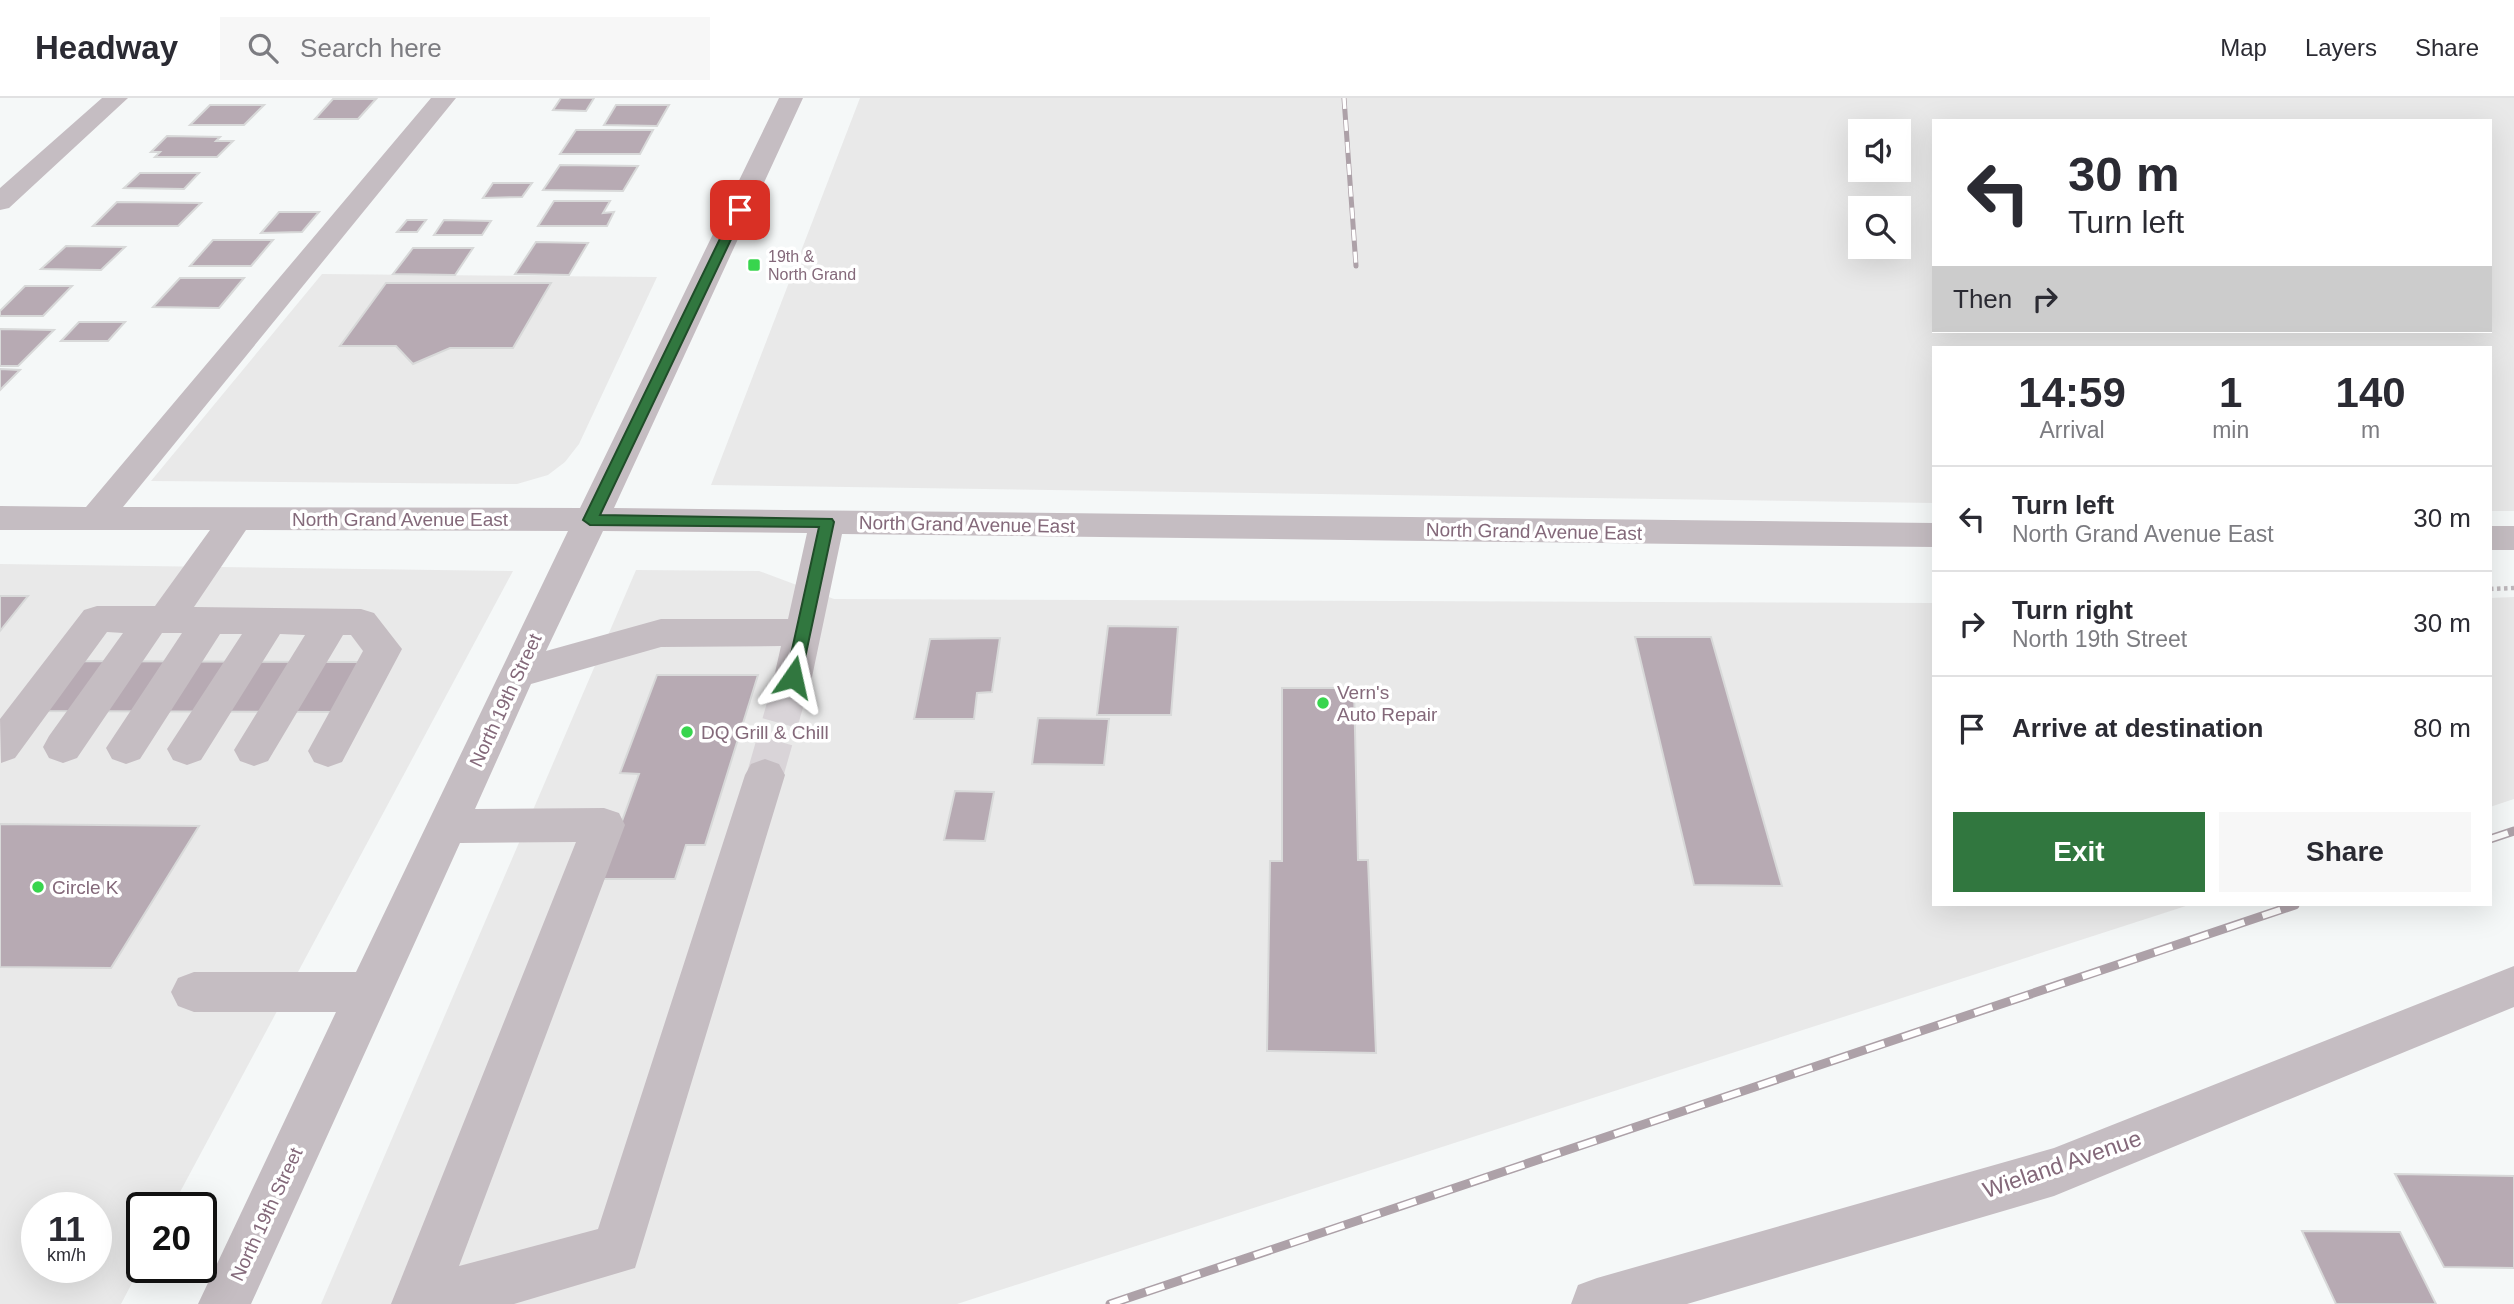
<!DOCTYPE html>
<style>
body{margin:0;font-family:Arial,sans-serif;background:#f7f7f7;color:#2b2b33;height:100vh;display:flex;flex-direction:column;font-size:26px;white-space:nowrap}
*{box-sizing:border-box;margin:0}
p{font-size:23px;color:#7c7c81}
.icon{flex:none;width:38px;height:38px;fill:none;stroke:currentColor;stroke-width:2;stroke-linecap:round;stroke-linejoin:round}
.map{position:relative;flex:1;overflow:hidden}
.details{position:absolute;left:1932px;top:248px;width:560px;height:560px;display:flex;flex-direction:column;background:#fff;border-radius:0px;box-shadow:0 7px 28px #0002}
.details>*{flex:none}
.guide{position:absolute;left:1932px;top:21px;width:560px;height:214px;border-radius:0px;box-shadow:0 7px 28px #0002;background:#fff;color:#2b2b33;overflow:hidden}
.fabs{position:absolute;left:1848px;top:21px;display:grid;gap:14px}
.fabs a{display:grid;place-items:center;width:63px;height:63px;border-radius:0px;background:#fff;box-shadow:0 7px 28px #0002;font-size:35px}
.speed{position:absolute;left:21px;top:1094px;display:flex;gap:14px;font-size:35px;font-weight:700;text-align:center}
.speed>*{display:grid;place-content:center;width:91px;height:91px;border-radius:50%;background:#fff;box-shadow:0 7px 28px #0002;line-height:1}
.speed small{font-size:18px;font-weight:400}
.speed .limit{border:4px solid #111;border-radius:10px;background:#fff;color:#111}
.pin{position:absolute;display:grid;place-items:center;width:60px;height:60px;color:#fff;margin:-30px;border-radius:14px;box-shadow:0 4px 10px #0006}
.me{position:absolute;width:77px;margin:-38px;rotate:11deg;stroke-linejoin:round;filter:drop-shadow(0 0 5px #0008)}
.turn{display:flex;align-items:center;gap:24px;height:147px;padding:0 21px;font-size:32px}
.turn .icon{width:91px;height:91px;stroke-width:2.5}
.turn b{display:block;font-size:49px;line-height:60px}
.then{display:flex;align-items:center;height:66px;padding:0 21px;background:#0003;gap:14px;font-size:26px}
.eta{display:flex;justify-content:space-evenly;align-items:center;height:119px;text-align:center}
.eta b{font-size:42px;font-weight:600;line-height:49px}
.action{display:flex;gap:14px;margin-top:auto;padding:14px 21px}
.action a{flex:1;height:80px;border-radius:0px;background:#31773f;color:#fff;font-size:28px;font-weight:600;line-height:80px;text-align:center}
.action a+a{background:#f7f7f7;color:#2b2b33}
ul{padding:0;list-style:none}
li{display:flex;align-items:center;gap:21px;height:105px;padding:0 21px;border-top:2px solid #e1e1e2}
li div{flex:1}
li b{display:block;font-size:26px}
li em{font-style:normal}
header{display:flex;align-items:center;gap:42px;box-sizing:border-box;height:98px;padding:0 35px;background:#fff;border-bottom:2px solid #e1e1e2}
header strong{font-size:33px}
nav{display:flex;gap:38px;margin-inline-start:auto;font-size:24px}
.search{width:490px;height:63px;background:#f7f7f7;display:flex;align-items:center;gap:18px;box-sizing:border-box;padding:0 24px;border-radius:0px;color:#7c7c81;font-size:26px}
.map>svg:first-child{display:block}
</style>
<header>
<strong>Headway</strong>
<div class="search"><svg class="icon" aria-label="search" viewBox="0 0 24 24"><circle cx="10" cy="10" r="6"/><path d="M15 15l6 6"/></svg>Search here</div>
<nav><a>Map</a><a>Layers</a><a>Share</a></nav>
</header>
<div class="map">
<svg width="2514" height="1206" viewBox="0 0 2514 1206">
<rect width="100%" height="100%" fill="#f5f8f8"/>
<path fill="#e9e9e9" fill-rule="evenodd" d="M860,0h1654v413h-24v-163h-556v155l-1223,-18zM1934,23h556v210h-556zM1860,33h39v39h-39zM1860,110h39v39h-39z
M322,176l335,3 -78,167 -14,18 -17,13 -31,9 -366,-3z
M0,466l513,7 -341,636 -30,1v56l-21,40h-121zM37,1110h59v59h-59z
M636,472l123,1 75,28 1100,4v302h255l-1232,399h-636z
M2514,499v202l-24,8v-209z"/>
<path fill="#b7aab3" stroke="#d8d9d9" stroke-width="2" d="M561,0h33l-8,13 -33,-1z
M333,1h43l-18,20h-43z
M210,7h54l-20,20h-54z
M616,7h53l-12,21 -53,-1z
M576,32h77l-13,24h-80z
M167,38l53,1 -4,4h17l-16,16h-62l5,-5h-9z
M560,67l78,1 -15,25 -80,-1z
M140,75h59l-15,16 -60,-1z
M493,85h39l-10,14 -39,1z
M554,103h56l-7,12 11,-1 -7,14h-69z
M117,104l84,1 -23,23h-85z
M279,114h40l-17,20 -41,1z
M407,122h19l-9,12h-20z
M444,122l47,1 -9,14h-48z
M213,142h60l-22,26h-61z
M536,144l52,1 -19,32 -54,-1z
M66,148l59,1 -24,23 -60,-1z
M413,150h60l-18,27 -62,-1z
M180,180h64l-25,30 -66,-1z
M386,185h165l-38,65h-63l-37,16 -17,-18h-56z
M25,188h47l-29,30h-43v-5z
M79,224h46l-17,19h-47z
M0,231l54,1 -36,36h-18z
M0,271l20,1 -20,20z
M0,498h28l-28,35z
M1108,528l70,1 -7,88h-74z
M1635,539h76l71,249 -88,-1z
M1000,540l-8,54 -15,1 -3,26h-60l16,-80z
M56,563l310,1 -27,50 -321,-1z
M657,577h101l-53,170h-19l-11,34h-74l38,-105 -19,-1z
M1282,590h72l4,172h10l8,193 -109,-2 3,-190h12z
M1038,620l71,1 -5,46 -72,-1z
M955,693l39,1 -9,49 -41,-1z
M0,726l199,2 -88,142 -111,-1z
M2395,1076l119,2v92l-70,-1z
M2302,1133l98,1 36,72h-100z"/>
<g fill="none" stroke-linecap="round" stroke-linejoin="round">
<path stroke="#d9d4d8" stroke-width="36" stroke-dasharray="36 18" stroke-linecap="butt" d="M765,677l28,-98"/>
<path stroke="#beb8bc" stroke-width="4.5" stroke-dasharray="3.5 3.5" stroke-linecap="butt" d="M2490,491l24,-1"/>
<path fill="#c5bdc2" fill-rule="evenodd" d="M102,0h26l-119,110 -9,2v-22z
M431,0h25l-333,409 457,1 199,-410h24l-189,410 1320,15v24l-1092,-13 -30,143 -6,10 -13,4 -13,-4 -6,-10 7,-31 -120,1 -130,37 -56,125 129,-1 15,5 6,12 -166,441 139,-37 147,-454 6,-11 14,-5 14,5 6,11 -150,493 -121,36h-123l185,-462 -116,1 -209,461h-53l138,-292h-142l-16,-6 -7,-14 7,-14 16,-6h162l212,-441 -322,-1 -52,77 167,2 13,4 28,36 -60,113 -14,5 -14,-5 -6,-11 55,-100 -12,-16h-8l-75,126 -14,5 -14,-5 -6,-11 71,-115 -25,-1 -79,126 -14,5 -14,-5 -6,-11 75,-115h-22l-80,125 -14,5 -14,-5 -6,-11 76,-115h-20l-85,125 -14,5 -14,-5 -6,-11 6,-11 74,-103 -16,-1 -92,126 -14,5 -1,-44 84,-109 13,-4h58l55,-76h-210v-24l86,1zM603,433l204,2 -19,86h-127l-115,32z
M2490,428h24v24h-24z
M2514,868v41l-460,189 -367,108h-116l7,-19 19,-7 457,-130z"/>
<defs>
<path id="rail-far1" d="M1344,0l12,168"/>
<path id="rail" d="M2490,741l24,-8
M1110,1206l1185,-399"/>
</defs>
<use href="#rail-far1" stroke="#ada1a8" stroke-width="5"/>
<use href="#rail" stroke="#ada1a8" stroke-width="9"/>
<use href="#rail-far1" stroke="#fff" stroke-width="3.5" stroke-dasharray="11" stroke-linecap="butt"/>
<use href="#rail" stroke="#fff" stroke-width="6" stroke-dasharray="19" stroke-linecap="butt"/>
</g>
<path fill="#31773f" stroke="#204d29" stroke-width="2" d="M740,108l5,4 -145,305 232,4 2,3 -33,155 -8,6 -7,-6 33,-150 -229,-2 -7,-5 151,-310z"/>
<g fill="#38d54e" stroke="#fff" stroke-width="2.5">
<rect x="747" y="160" width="14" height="14" rx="3.5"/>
<circle cx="1323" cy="605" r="7"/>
<circle cx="687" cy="634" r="7"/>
<circle cx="38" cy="789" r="7"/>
</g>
<g text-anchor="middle" stroke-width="7" stroke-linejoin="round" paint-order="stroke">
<g font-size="16" fill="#84697a" stroke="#fff" text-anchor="start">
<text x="768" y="164">19th &amp;<tspan x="768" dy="18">North Grand</tspan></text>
</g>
<g font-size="19" fill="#84697a" stroke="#fff">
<text x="400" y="428">North Grand Avenue East</text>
<text transform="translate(967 426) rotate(1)" y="7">North Grand Avenue East</text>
<text transform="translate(1534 433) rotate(1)" y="7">North Grand Avenue East</text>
<text transform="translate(505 602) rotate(-65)" y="7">North 19th Street</text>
<text transform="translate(266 1116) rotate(-65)" y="7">North 19th Street</text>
</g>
<g font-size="19" fill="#84697a" stroke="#fff" text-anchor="start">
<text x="1337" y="601">Vern's<tspan x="1337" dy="22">Auto Repair</tspan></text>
<text x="701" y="641">DQ Grill &amp; Chill</text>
<text x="52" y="796">Circle K</text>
</g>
<g font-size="23" fill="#84697a" stroke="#fff">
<text transform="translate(2062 1066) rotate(-19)" y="8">Wieland Avenue</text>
</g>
</g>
</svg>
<div class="fabs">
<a><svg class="icon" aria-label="sound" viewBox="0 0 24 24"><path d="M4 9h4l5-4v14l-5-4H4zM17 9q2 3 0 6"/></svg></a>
<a><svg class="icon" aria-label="search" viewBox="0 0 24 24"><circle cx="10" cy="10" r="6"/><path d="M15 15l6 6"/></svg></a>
</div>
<div class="speed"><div>11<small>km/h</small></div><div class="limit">20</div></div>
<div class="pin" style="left:740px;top:112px;background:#d93025"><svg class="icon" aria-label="arrive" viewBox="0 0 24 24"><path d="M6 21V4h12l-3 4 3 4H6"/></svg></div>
<svg class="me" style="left:793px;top:579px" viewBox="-20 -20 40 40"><path d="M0-17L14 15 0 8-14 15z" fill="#31773f" stroke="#fff" stroke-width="4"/></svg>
<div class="guide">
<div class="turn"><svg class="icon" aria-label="left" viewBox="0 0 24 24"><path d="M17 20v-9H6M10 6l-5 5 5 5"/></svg><div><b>30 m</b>Turn left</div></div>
<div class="then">Then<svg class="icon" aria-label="right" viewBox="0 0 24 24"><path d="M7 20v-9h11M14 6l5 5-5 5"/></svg></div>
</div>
<section class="details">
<div class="eta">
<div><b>14:59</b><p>Arrival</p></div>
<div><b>1</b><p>min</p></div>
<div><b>140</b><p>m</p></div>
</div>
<ul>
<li><svg class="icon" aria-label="left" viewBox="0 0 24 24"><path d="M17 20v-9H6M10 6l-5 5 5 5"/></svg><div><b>Turn left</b><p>North Grand Avenue East</p></div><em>30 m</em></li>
<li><svg class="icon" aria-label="right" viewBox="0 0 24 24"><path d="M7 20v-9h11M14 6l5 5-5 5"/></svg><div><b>Turn right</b><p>North 19th Street</p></div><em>30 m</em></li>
<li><svg class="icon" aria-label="arrive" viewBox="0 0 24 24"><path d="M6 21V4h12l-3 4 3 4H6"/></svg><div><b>Arrive at destination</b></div><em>80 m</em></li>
</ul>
<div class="action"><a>Exit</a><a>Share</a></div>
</section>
</div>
